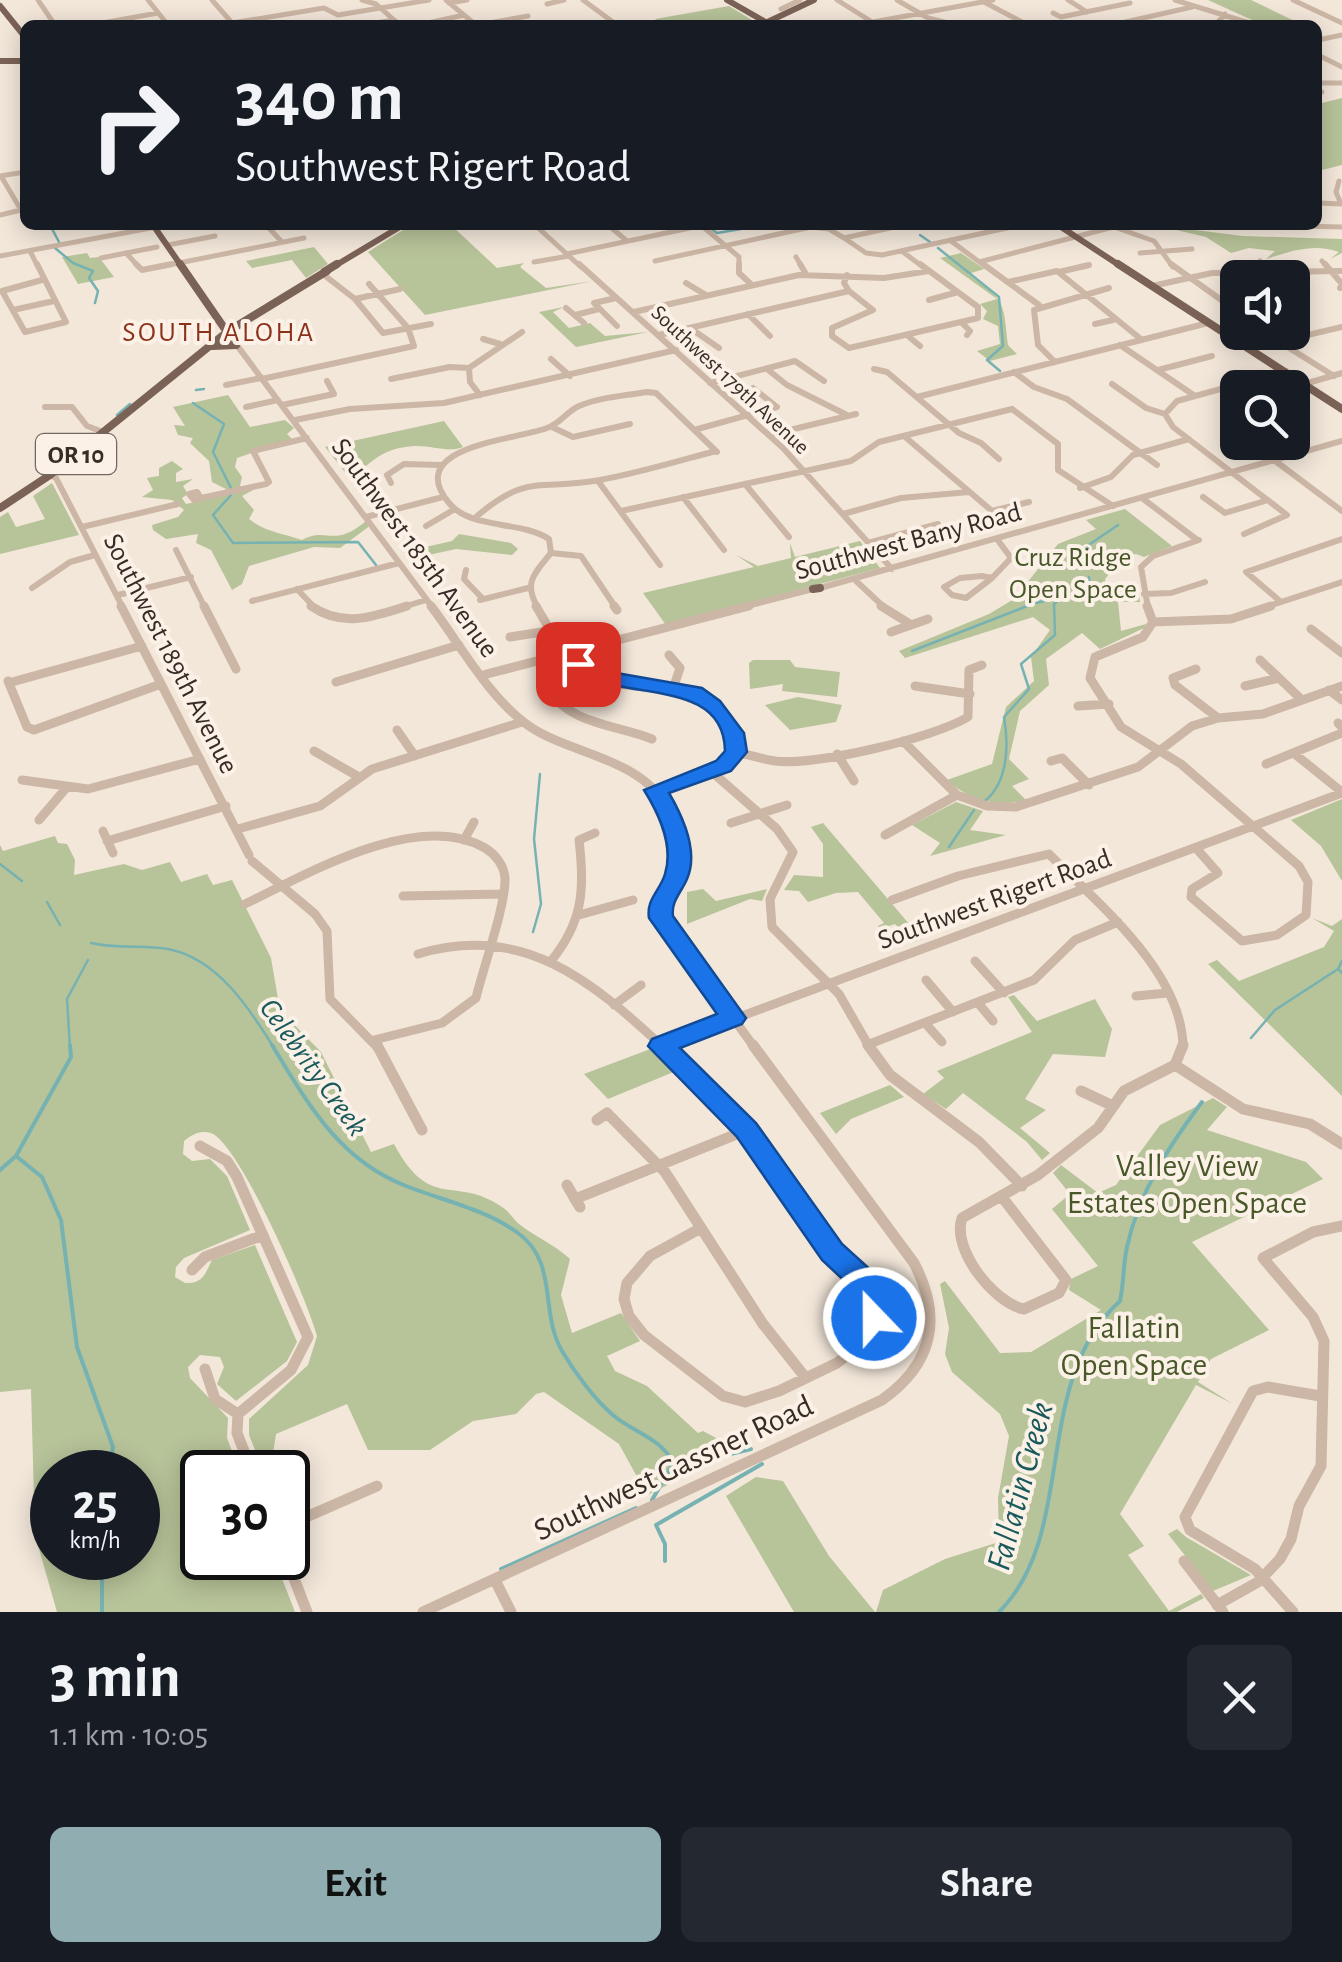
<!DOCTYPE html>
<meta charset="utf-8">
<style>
body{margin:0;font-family:"Alegreya Sans",sans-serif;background:#242831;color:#f1f3f6;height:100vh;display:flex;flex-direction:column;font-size:38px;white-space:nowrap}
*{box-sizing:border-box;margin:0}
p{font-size:32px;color:#9ea1a6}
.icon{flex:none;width:55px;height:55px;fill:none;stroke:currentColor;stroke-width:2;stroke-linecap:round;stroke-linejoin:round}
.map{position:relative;height:1612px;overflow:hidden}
.panel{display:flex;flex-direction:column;background:#171b24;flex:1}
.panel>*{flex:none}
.guide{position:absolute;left:20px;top:20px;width:1302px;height:210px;border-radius:15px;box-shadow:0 5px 25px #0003;background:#171b24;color:#f1f3f6;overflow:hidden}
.controls{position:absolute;left:1220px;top:260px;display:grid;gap:20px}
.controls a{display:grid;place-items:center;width:90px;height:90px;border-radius:15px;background:#171b24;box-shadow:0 5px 25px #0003;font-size:50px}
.speed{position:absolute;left:30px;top:1450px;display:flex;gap:20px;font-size:50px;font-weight:700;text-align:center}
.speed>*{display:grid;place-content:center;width:130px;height:130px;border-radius:50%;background:#171b24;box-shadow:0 5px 25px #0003;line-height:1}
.speed small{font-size:25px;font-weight:400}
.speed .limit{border:5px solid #111;border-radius:15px;background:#fff;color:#111}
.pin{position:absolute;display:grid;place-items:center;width:85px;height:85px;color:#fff;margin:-42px;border-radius:20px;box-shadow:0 5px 15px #0006}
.me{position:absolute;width:110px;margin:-55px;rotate:338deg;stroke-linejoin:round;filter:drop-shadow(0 0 8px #0008)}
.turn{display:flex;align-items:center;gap:35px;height:210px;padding:0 50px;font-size:45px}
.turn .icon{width:130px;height:130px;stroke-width:2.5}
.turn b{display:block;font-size:70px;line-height:85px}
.round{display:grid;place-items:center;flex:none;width:105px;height:105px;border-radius:15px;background:#242831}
.summary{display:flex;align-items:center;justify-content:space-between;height:170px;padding:0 50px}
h1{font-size:60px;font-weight:700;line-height:75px}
.button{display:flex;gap:20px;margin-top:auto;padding:20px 50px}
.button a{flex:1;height:115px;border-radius:15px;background:#90aeb1;color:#111;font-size:40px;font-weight:700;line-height:115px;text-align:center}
.button a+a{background:#242831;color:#f1f3f6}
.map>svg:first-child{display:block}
</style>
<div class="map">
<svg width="1342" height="1612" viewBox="0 0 1342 1612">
<rect width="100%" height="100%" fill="#f3e7da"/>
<path fill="#b7c399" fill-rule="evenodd" d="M1208,0h43l52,25h-40z
M729,6l26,16 -92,3 -8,-6z
M1342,98v67l-24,6v-67z
M411,225h40l46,43 27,-5 -4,4 26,21 47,-7 -168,34 -57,-63z
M1155,225l88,11 99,3v14l-12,6 9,-7c-26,-9 -47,-1 -73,7l9,-8 -26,-3 -18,5 -25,-16z
M314,247l14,17 -22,14 -14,-18 -40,8 -6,-7z
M87,253l3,5 9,-1 15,20 -36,7 -16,-27z
M961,253l23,16 -16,5c38,28 35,26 40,71l9,9 -27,7 -13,-10 23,-7 -2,-18 -15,-7 4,-8 -7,-7 17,-5 -57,-41z
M564,307l-11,5 16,16 21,-5 15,13 43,-4 -72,15 -37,-35z
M228,395l22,32 35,-7 9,8 -7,6 5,5 -55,19 -2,9 7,10 -2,9 15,3 -13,7 12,14 -5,9c16,13 34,14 53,21 25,-14 31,9 64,-19l5,4 -31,23 -26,-1 -65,19 -7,18 -10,6 -21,-40 -15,-7 2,-9 -32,5 -13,-9 -1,-5 26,-8 6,-7 -12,-10 -30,-3 11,-7 -6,-12 12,-2v-8l13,-7 11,8 -7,4v9l17,-3 -10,7 5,8 -6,4 4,6 41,-9 -1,-6 -14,-7 -3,-21 -19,-18 3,-5 -15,-3 -4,-10 11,1 -12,-19z
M444,421l19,26c-13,6 -33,-2 -49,-1 -40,3 -41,21 -66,30l-23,-29z
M52,483l27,52 -79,19v-37l8,-5 8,15 29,-8 -12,-23z
M1125,509l47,37 -28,11 -8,-3 -28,6 5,9 -8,10 2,14 30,-9 3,18h-22l3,29 25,-7 -2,4 -44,21 -18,-16 -36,26 3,26 -29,26 -11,48 20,20 -17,7 14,14c-29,8 -58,0 -79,-20l45,-16 14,-57 28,-26 -3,-24 19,-27 -17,-13 -128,41 -6,-7 90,-37 25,-15 44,-55 38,-15 -10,-9z
M459,534l52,9 7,6 -6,6 -56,-6 -46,10 -6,-7 48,-11z
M860,541l20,27 -214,57 -23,-32 111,-26 -18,-12 22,11 33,-8 -1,-15 5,14z
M753,660h37l5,7 45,5 -3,25 -55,-6 1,-7 -33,5 -1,-26z
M798,697l44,8 -6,17 -46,8 -25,-25z
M1342,799v82l-21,-35 -30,-26z
M956,802l27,9 -13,19 36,5 -76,21 10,-13 -28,-18z
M823,823l99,116 -10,4 -17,-19 -15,5 -2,-3 6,-3 -26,-31 -22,1 -28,9 -9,-11 -15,-1 10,-15 29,2v-33l-12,-17z
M55,836l3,7 9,1 8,16 -1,15 50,-11 18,6 28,-8 11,20 26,-8 6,11 19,-5 39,78 9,52 41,42 50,100 23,-8c37,69 60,30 108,63 7,4 11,12 17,17 16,13 35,20 51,35l-9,36 11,38 49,-20 19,28 -33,15 8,15 32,15 51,47 5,-2 15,8 10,17 -81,39 -28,-51 -75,-52 -8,2 -20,20 -43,7 -43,29h-62l-21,-46 -71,30 -6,38h-6l-15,-37v-16l59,-54 9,-29c-10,-37 -75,-186 -104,-202 -11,-5 -21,0 -29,7l-1,13 9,7 18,-2 17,17 23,54 -66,28 -8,9 -1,10 10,6c18,1 20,-9 27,-23l43,-15 42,97 -10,19 -51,40 -19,-17 7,-17 -4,-10 -20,-2 -12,12 2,11 38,40 -1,20 13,34h-38v86h72l21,54h-238l-22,-77 -4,-146 -31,3v-547l3,6zM52,1472h86v86h-86z
M703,889l13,12 51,-12 -5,12 -12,-2 -63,25v-32z
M1312,918l20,8 10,-7v177l-134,-132 9,-4 22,21 85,-34 10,-16z
M1014,995l23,26 58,-22 17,30 -7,28 -52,-3 -28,45 21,11 -26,18 30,25 -8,7 -15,-18 -64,-49 -17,16 -23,-15 21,-16 -7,-7 95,-39 -24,-35z
M653,1048l23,23 -68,28 -24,-25z
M890,1085l14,12 -53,22 -15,15 -16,-21z
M1213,1098l14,9 -20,23 99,32 17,17 -131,63 77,88 -58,29 -13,23 35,22 -37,-19 -76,129 24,32 -16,9 41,56 32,-17 3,4 -27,14h-301l7,-22 62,-31 54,-17 -1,-44 11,-62 -9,-22 -48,-42 -7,-18 4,-26 -9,-44 5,-3 55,72 31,-1 70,-42 -32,-20 2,-11 27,-13 -46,-57 18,-15 -17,-21 8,-8 37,28 18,-8 44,-60z
M756,1477l27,4 46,75 46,56h-81l-68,-116z
M1177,1529l9,8 65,38 -38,16 -45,-57z"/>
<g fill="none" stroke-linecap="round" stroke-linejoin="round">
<path stroke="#77b2b2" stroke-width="2.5" d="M50,225l9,17
M709,227l8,6 36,-6
M920,235l10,7
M55,248l18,15 20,8 -4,7 9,13 -3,12
M938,248l61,49 4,49 -16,14 13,11
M196,390l8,-1
M193,403l31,21 -11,28 18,36
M117,415l13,-11
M231,495l-18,20 20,28 125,-1 18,23
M1084,555l6,-11 28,-19
M912,651l123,-48 44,-9 10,-9v-8
M985,801c23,-19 24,-56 19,-84l25,-28 -8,-25 34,-29 -1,-31 8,-7
M949,847l25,-37
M0,864l22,17
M47,902l13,23
M533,932l8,-28 -7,-65 6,-65
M91,943c26,6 52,2 77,6 49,9 82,60 106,99
M1342,961l-4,8 4,4
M1251,1038l24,-28 63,-41
M70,1048l-3,-49 21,-39"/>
<path stroke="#77b2b2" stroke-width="4" d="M272,1045c36,59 67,115 134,141 38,15 79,23 112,47 41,30 21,78 44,118 13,22 33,49 52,65 21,17 47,22 59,47
M16,1156l26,21 19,43 16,127 36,100 -5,25
M0,1170l16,-14 55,-99 -1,-12
M674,1463l11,2 66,-16
M652,1500l21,-36
M102,1558v54
M665,1561v-17l-9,-19 106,-61
M501,1569l135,-61
M999,1612c80,-80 31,-229 121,-311 4,-18 3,-36 7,-54 12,-55 42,-101 75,-145"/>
<path stroke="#ccb6a5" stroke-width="5" d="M38,0l17,25
M148,0l20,25
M212,0l21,24
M362,0l14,4 18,16
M446,0l30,25
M583,0l34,25
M837,0l40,25
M897,0l31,18 28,7
M1068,0l19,12
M1175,0l81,25
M1293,0l49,23
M984,2l40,21
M449,3l18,-3
M547,4l17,-4
M781,9l19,-9
M1053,13l8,4 69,-14
M873,22l120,-22
M102,23l56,-10
M232,23l92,-15 14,7 91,-15
M363,25l31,-5 6,5
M419,25l45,-10
M478,25l50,-9
M1112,25l80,-18
M1203,25l15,-3 7,-8
M1318,40l24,-5
M1318,55l24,12
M1318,83h24
M1318,91l4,1
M0,176l25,-4
M1339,181l-3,11 5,12
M1318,203l24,1
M0,215l21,-5 -20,-34
M266,225l16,17
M535,225l46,42
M608,225l19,16
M1261,225l81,2
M702,226l37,31v10
M1117,228l37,13 19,26
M844,238l22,15 16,2 139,-30
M951,241l35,26
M168,245l47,-9
M30,251l8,16
M903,252l20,15
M126,253l13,14
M1140,253l52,-4
M567,254l137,-29
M0,256l167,-31
M796,257l6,10
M101,258l56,-11
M655,261l156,-34 18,2 15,9 60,-13
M1260,261l4,6
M1322,261l5,6
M534,262l35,-6
M979,262l142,-37
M159,267l145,-29
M1082,267l7,-2"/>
<path stroke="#ccb6a5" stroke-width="6" d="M37,264l29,58 -41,10 -23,-41 40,-11
M136,264l6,6 30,-6
M579,264l204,184 109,121
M739,264v9l13,12
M800,264l6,10
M983,264l56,41
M1171,264l67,48
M1262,264l11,14
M1325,264l17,20 -2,4
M1059,272l30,-7
M324,275l31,24 28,34 48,-9
M1008,282l49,-11 85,69
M686,283l20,12
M1152,286l60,-13 130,-2
M849,291l24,19 -41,18v8l17,12 129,-30v-11l-58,-43
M616,298l-22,5 23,23
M355,299l45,-10
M929,300l29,-8
M566,308l18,15
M13,310l41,-9
M634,312l165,-37 85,3 45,-7
M748,314l22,22
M575,315l24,-6
M962,323l8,8 -3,4
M1095,324l18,-4
M690,328l29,20
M227,332l206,276
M659,335l190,-44 -5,-8 3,-8
M908,336l12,10
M483,339l17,5
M1278,341l56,35
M1120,345l75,51
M1248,349l94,-22
M551,359l19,17
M1055,362l-17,-17 -4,-35 75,-22
M767,369l20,16 58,29
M874,369l13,3 72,61 22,10 18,16
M1158,370l54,-14
M1014,372l20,15 33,12 90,66
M262,379l152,-33 -6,-18 -39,-44
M391,379l59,-12 19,1
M710,383l85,-22 29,20
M1112,384l34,24 19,6 8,13 114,88 -43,19
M226,385l35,-7
M1301,385l41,-12
M753,388l24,19
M480,395l-10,-13 -1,-14 53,-36
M917,397l291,-74
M282,405l52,-11 -7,-13
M45,407h27l15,19 16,6
M246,407l32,-7
M1012,409l46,35v26l55,36
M1165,414l12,-13 109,-30
M295,420l55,-11 94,-6 232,-53
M552,427l21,10 57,-13
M694,430l83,-23
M769,435l87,-21
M904,436l88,75 37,-9
M1274,460l68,51
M50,475l6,3 67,130
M598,481l62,84
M391,483l-4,-8 17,-11 37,1
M745,484l44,53
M1080,488l31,-11 22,-22 56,-16
M197,492l4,6 -7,2 -5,-6z
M683,497l41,53
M1203,497l22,16 43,-13
M201,498l65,-14 3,-2 -16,-31 54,-13
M1142,498l54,41
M621,511l230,-50 28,-19 133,-33
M843,514l58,-16 68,-6
M366,517l77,-20
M476,517c52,-45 65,-26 124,-37 39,-7 78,-19 116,-29
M426,526l29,-17
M82,527l96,-23
M868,543l70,-19
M176,550l29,58
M551,553l30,3 35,52
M466,570l-2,9 18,19
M982,576l10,2 -26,20 -14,-3 -8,-8 16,-9z
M992,578l19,-20 -14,-19
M854,579l31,29
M32,588l38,-26 25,-7
M820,588l522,-147
M297,589l18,19
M1144,594l27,-1 34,-11
M118,595l73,-18
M480,600l48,-12
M252,601l147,-38
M1281,602l-35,-30 96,-33
M400,608l26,-8
M538,608c-15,-25 -4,-34 13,-55l-2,-14c-29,-19 -78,-9 -100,-36 -47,-57 67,-63 98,-75 13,-4 19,-16 32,-22 21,-9 45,-10 68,-14l9,1 61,59
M739,608l74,-19
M1148,608l-7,-41 12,-11 46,-16
M1263,608l79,-26"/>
<path stroke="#ccb6a5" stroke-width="9" d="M121,606l128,249
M204,606l32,63
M311,606c32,22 62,11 96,0
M431,606c29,38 58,92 98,120 42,29 110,31 138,81 9,17 17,48 10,67 -7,21 -18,27 -13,50l91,124
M536,606c13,22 29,55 52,68 49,28 133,-11 149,74l-19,21 -62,21
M614,606l3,4
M881,606l29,18
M1147,606l6,16
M1153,622l-10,15 -48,20 -5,21 31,49 60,37 118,102 9,16 -2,33 -29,20 -35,6 -51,-44 1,-8 26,-16 -22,-25
M1153,622l78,-3 40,-13
M1311,629l31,24
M891,632l37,-13
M510,637l44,-7
M669,655l11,13 -6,18
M1260,660l42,40
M1196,669l-23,9 2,7 43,33
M587,673l-40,15c23,37 68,36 105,51
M483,675l266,-69
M8,681l19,46 7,3 127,-46
M12,682l130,-36
M336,682l123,-37
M915,686l55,8
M1245,686l30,-7
M1329,690l13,10
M1078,706l31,-2
M1338,723l4,4
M397,730l18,26
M903,741l54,54 30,11 29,1 122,-40 54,-41 26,-8 45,-4 79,-28
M314,751l45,26
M736,752c13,3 26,7 39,9 41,5 158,-23 193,-44l1,-47 13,-5
M837,754l17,27
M1296,755l46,37
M1051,761l11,-3 27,27
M1266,764l76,-31
M712,772l65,57 16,23 -23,47 2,28 67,67 31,54
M22,780l66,9 112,-30
M39,820l28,-33
M731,823l56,-18
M238,829l82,-23 52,-37 150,-47
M103,831l10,22
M885,835l72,-40
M464,840l10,-18
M107,841l119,-35
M252,861l63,53 12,17 3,68 48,49
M403,896l98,-2
M892,900l66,-24 91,-22c49,50 134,118 134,194
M245,904c60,-29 172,-95 240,-56 10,6 19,17 20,30 1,27 -22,90 -29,120l-34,25 -68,17
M579,915l54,-15
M418,954c104,-32 174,27 246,94
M551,961c32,-39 34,-72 28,-121l16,-7
M975,961l29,32
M926,980l27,32
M1136,996l31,-3
M978,1003l15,18
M614,1005l27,-20
M925,1023l17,19
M867,1045l167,-65 41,-40 43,-18
M661,1046l681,-253"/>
<path stroke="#ccb6a5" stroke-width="11" d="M377,1045l45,85
M661,1045l80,81 72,102 53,57 8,27 -11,31 -26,20 -58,28 -34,11 -22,-6 -79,-61 -15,-19 -5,-17 3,-16 23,-27 51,-28
M868,1045l22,30 89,67 43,44
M1175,1065l68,44 67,15 32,20
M1081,1091l30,14
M597,1120l10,-7 58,59 98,152 42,53
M200,1146l27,15 10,16 71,160 -17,33 -53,44 -1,19 15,39
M567,1185l8,14
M1002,1197l64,83 -7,13 -35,16c-30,-6 -73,-60 -62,-91l76,-43 60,-47 26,-37 51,-26 8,-20
M580,1207l-5,-8 172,-69
M192,1270l13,-13 58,-22
M205,1369l10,30 23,15
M288,1525l89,-39
M286,1558l21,54
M1184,1561l39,51
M495,1580l16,32
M1217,1605l41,-23 22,-23 11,-20 8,-33 22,-40 3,-125 -11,-24 -50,-59 50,-26 29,-6
M423,1612l459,-212c51,-36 61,-82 32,-137l-161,-218
M1293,1612l-38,-43 -65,-39 -5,-13 68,-126 15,-4 52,9"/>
<path stroke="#7b6257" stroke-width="6" d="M727,0l42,24
M0,6l25,31
M761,25l53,-25
M0,61h25
M153,225l29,42
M1058,225l64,42
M333,267l70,-42"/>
<path stroke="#7b6257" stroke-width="8" d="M180,264l47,68
M1118,264l224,145
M324,272l13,-8
M213,346l23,-1
M0,508l50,-33 177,-143 100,-61
M813,589l7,-1"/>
</g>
<path fill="#1a73e8" stroke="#114b97" stroke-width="2.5" d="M578,658l27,13 97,17 18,13 24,32 3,19 -16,19 -62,22c14,24 30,59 18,86 -6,14 -16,22 -14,37l73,102 -4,6 -62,24 76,75 86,121 32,29 14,45 -4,8 -10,4 -11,-4 -12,-39 -29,-27 -85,-123 -89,-91 4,-7 65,-25 -68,-96c-3,-19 11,-27 16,-44 9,-29 -6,-60 -21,-84l72,-29 9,-10c-1,-80 -119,-45 -157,-87z"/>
<g text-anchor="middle" stroke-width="8" stroke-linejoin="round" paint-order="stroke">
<g font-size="22" fill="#382c27" stroke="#fbf1e7">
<text transform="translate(731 379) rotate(43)" y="8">Southwest 179th Avenue</text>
</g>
<rect fill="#fbf1e7" stroke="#726761" stroke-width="2.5" x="36" y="434" width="80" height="40" rx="8"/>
<g font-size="25" font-weight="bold" fill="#382c27">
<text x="76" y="463">OR 10</text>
</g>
<g font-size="28" letter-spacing="2.5" fill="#8c321a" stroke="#fbf1e7">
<text x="219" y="341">SOUTH ALOHA</text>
</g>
<g font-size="28" fill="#382c27" stroke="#fbf1e7">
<text transform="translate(908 540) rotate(-15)" y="10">Southwest Bany Road</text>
<text transform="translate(416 547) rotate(54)" y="10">Southwest 185th Avenue</text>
<text transform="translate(172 653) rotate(63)" y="10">Southwest 189th Avenue</text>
<text transform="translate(994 898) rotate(-20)" y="10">Southwest Rigert Road</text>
</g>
<g font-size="28" fill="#485829" stroke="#fbf1e7">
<text x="1073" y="566">Cruz Ridge<tspan x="1073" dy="32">Open Space</tspan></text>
</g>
<g font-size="30" font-style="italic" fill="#1a5a5c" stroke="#fbf1e7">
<text transform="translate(314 1067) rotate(54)" y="10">Celebrity Creek</text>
</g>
<g font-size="32" fill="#485829" stroke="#fbf1e7">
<text x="1187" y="1176">Valley View<tspan x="1187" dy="37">Estates Open Space</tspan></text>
<text x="1134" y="1338">Fallatin<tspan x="1134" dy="37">Open Space</tspan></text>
</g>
<g font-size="32" fill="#382c27" stroke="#fbf1e7">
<text transform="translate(673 1467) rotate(-25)" y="11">Southwest Gassner Road</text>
</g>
<g font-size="35" font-style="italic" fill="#1a5a5c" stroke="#fbf1e7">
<text transform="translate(1019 1486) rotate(-75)" y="12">Fallatin Creek</text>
</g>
</g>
</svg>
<div class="controls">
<a><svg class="icon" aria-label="sound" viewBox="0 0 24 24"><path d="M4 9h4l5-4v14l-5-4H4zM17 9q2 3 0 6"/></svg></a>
<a><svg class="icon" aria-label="search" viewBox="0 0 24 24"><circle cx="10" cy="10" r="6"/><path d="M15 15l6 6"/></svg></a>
</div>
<div class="speed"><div>25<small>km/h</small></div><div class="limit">30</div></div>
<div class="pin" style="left:578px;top:664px;background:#d93025"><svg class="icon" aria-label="arrive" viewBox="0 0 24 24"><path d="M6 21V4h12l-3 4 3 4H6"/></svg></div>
<svg class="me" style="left:874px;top:1318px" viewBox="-20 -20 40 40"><circle r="17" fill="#1a73e8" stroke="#fff" stroke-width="3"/><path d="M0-11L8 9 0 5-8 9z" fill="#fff"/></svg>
<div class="guide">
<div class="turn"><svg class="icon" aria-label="right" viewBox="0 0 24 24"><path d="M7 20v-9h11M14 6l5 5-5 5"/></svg><div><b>340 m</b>Southwest Rigert Road</div></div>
</div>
</div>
<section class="panel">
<div class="summary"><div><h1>3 min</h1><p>1.1 km · 10:05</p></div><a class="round"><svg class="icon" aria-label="close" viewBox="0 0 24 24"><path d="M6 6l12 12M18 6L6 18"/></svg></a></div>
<div class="button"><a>Exit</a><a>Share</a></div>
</section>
